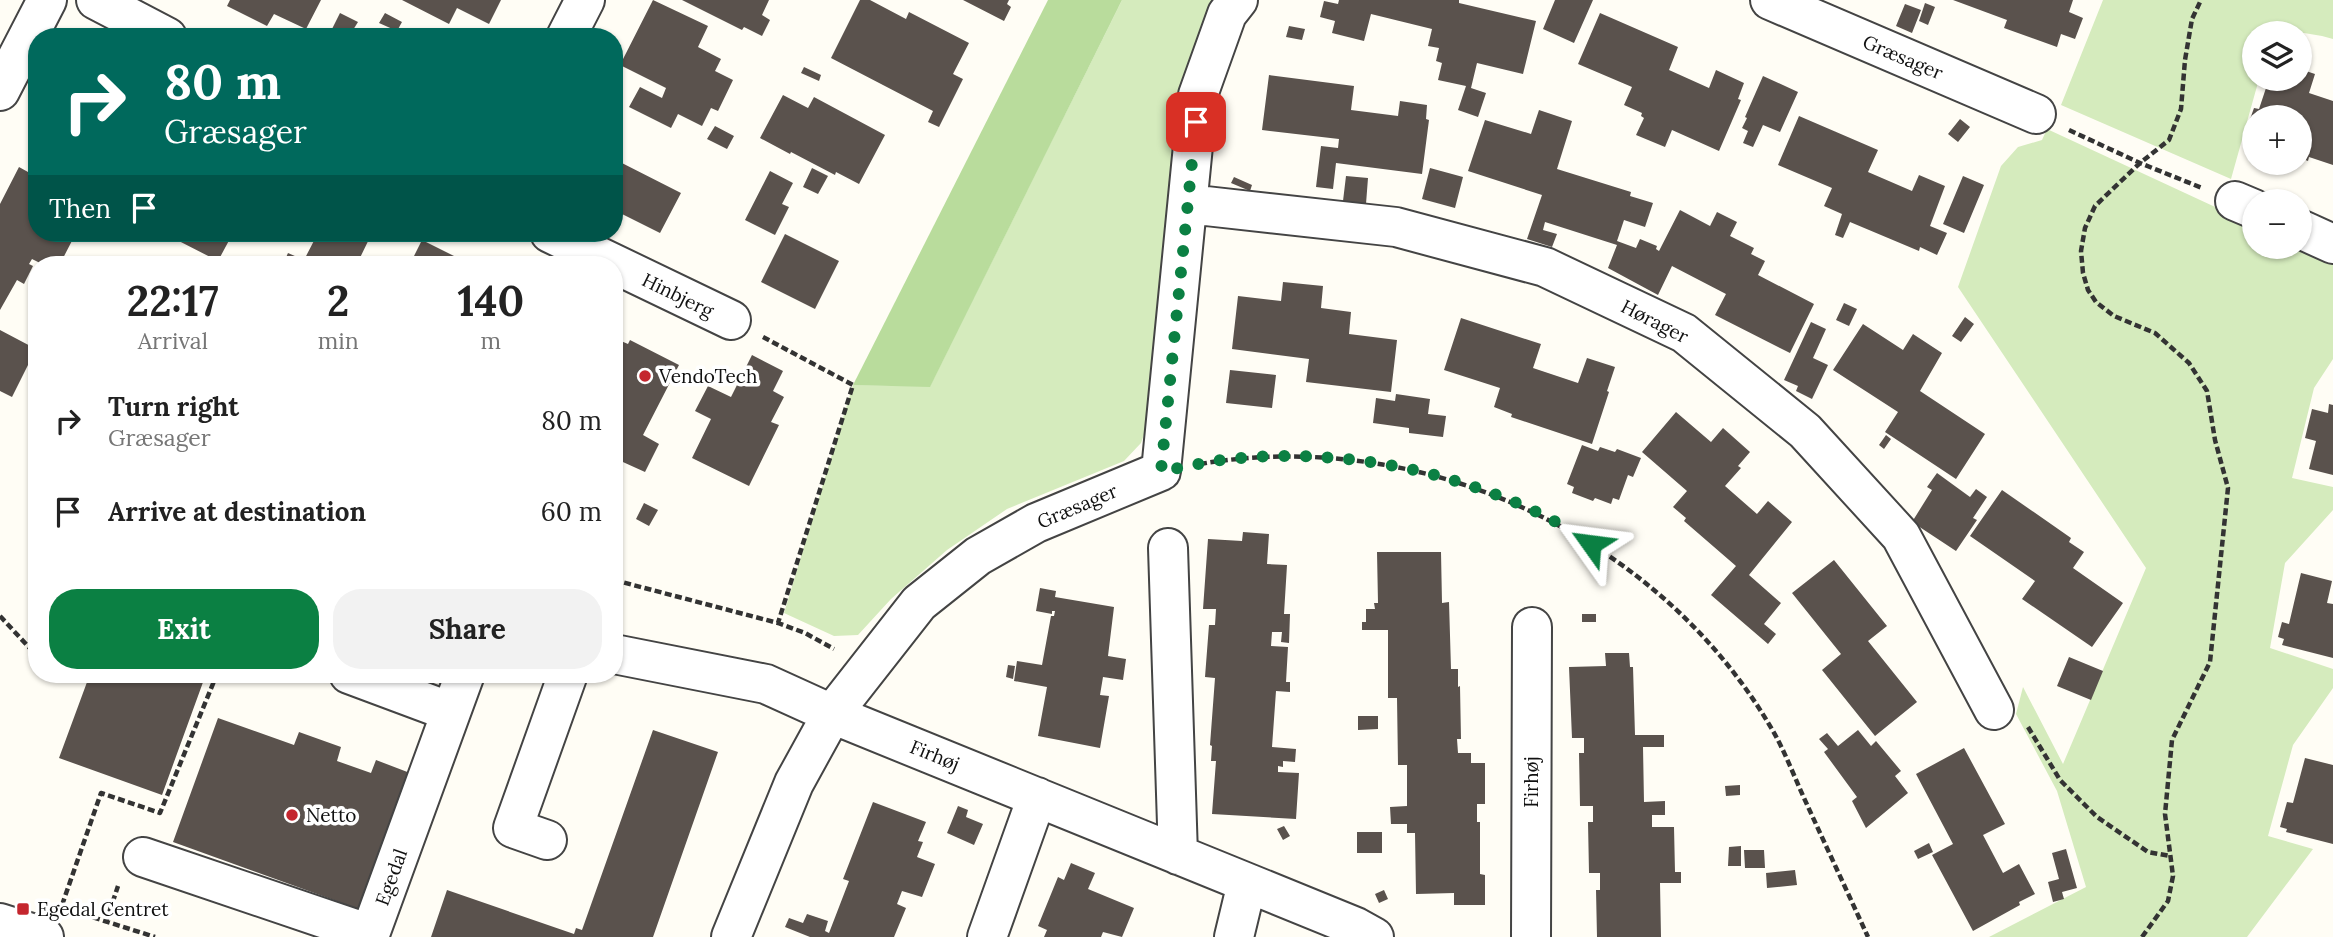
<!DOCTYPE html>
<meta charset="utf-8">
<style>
body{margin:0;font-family:Lora,serif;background:#f2f2f2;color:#222;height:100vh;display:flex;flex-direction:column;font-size:26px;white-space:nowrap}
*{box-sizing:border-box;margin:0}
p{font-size:23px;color:#767676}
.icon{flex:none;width:38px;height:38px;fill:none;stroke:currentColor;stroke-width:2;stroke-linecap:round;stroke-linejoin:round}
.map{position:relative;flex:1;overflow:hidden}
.side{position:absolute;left:28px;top:256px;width:595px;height:427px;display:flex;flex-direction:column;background:#fff;border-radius:28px;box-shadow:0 2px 5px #0004}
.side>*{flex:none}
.hud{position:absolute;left:28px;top:28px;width:595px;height:214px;border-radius:28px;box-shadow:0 2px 5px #0004;background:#00695c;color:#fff;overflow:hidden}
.buttons{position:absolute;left:2242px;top:21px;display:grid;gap:14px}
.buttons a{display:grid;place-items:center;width:70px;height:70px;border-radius:50%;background:#fff;box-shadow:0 2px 5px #0004;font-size:35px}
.pin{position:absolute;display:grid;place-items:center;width:60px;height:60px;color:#fff;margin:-30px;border-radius:14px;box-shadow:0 4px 10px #0006}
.me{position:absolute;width:77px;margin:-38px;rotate:301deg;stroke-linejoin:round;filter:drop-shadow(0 0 5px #0008)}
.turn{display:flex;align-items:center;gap:24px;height:147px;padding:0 21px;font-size:32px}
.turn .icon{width:91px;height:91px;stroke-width:2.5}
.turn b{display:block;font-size:49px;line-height:60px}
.then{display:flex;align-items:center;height:66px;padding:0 21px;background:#0003;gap:14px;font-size:26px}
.eta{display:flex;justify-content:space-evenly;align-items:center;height:119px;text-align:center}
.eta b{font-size:42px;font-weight:700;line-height:49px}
.primary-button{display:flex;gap:14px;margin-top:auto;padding:14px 21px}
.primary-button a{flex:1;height:80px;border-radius:28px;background:#0b8043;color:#fff;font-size:28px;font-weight:700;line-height:80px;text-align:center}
.primary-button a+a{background:#f2f2f2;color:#222}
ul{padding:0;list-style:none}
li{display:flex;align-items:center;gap:21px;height:91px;padding:0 21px}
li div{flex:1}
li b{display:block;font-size:26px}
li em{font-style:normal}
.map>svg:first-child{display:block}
</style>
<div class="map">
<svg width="2333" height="937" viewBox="0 0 2333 937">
<rect width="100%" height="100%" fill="#fffdf5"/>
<path fill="#d5ebbd" d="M1122,0h98l-69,415 -10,28 -17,18 -117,48 -60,41 -56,49 -33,36 -24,1 -50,-23 69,-228 77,1z
M2103,0h230v39l-11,-3 -49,-8 -2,5h-17v46h5l-28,100 -170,-74z
M2047,129l207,96v22l46,-1 33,16v97l-19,29 -22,90 41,9v23l-48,53 -15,85 63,21v19l-40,57 -25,91 45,13 -66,88h-258l97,-50 -29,-96 -41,-77 7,-27 40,77 83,-196 -188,-281 43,-121 17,-19 24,-7z"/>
<path fill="#b9dc9c" d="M1048,0h74l-192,387 -77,-2z"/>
<path fill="#5a524d" d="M230,0h91l-15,29 -32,-15 -7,12 -40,-20z
M402,0h99l-12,24 -32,-16 -8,16z
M653,0l55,26 -10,21 23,12 -6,12 18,9 -15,31 -7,-3 -9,18 -24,-12 -7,14 -42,-21 11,-20 22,11 4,-10 -46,-23z
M682,0h87l-7,15 8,5 -8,16 -18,-9 -2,3z
M860,0h10l36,19 3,-7 60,31 -16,31 10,5 -24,48 -11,-5 5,-11 -102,-53z
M963,0h46l-2,4 4,3 -7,14z
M1339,0h120v3l77,18 -13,53 -46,-11 -6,25 15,5 -8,24 -20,-7 8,-24 -28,-6 4,-17 -6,-2 3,-13 -11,-2 4,-17 -61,-15 -7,27 -32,-8 3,-12 -15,-4 4,-16 14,3z
M1555,0h38l-19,43 -31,-14z
M1953,0h120l-4,12 14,6 -8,21 -14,-5 -4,13 -53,-19 3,-8z
M1925,3l10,4 -7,18 -9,-4z
M1905,4l16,6 -9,23 -16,-7z
M340,13l18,9 -5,8 14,7h-39z
M385,13l17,9 -5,9 -18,-8z
M1600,13l78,34 -9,23 40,18 7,-18 28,13 -6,16 3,1 -22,51 -47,-21 -7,17 -29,-12 8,-17 -3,-2 1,-3 -18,-8 8,-18 -54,-23z
M1289,26l16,3 -3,11 -16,-3z
M804,67l17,8 -2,6 -18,-8z
M2300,69l15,5 -6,19 24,8v64l-24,-8 -1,4 -8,-3v-41h-46v23l-10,-4 10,-28 5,1 10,-30h31z
M1269,75l85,11 -3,24 47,6 2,-15 27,4 -1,14 3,1 -7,54 -86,-11 -3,26 -17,-2 5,-41 17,2 1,-9 -77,-9z
M1763,76l35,16 -18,40 -17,-7 -10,22 -10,-4 5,-12 -6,-3 5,-10 -2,-1z
M783,95l25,13 6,-11 71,38 -26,49 -23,-12 -1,3 -44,-23 -1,2 -30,-16z
M1539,110l33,11 -15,48 74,23 -1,4 23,7 -8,24 -21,-7 -7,21 19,7 4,-9 17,7 -1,3 3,2 21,-41 30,16 7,-14 20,10 -7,14 24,12 -3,6 14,7 -7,14 56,29 -24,49 -75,-38 11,-21 -54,-28 -14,29 -50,-27 9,-23 -72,-23 -2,8 14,4 -5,13 -25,-8 15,-44 -74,-24 17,-51 46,14z
M1799,116l79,34 -10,22 44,19 7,-16 26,11 -15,40 17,7 -10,22 -17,-8 -1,4 -69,-29 -7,16 -8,-3 7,-21 -18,-8 8,-18 -54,-23z
M1960,119l10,8 -12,15 -10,-8z
M715,126l19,10 -7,13 -20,-10z
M37,131v29l-7,-3 5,-10 -5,-2z
M614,159l67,34 -21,40 -46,-23z
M19,167l18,10v56h39l-16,31h-18l-10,-5 -3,5 4,2 -9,18 -7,-4 -17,30v-106z
M812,168l16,8 -10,18 -15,-7z
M1430,168l33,9 -8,31 -33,-9z
M770,171l23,12 -11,21 7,3 -14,28 -30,-15z
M1346,176l22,2 -2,26 -23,-3z
M1963,176l21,9 -20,48 -21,-9z
M1234,177l18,8 -2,6 -19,-8z
M176,233h57l-15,28 -45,-23z
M318,233h54l-15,31h-74l5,-11 16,7z
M785,234l54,27 -24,48 -54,-27z
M422,240l44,22 -1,2h-55z
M1283,282l40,4 -2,22 30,4 -2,22 48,6 -6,52 -85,-10 3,-23 -77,-10 6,-53 43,5z
M1844,303l13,6 -8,17 -13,-6z
M1965,317l9,7 -13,18 -9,-6z
M1461,318l80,26 -8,24 45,15 9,-25 28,9 -8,24 2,1 -17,52 -81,-27 1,-3 -18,-7 6,-19 -56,-18z
M1811,322l15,7 -13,29 15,7 -16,34 -16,-8 2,-5 -14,-6z
M1863,324l40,26 10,-16 29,19 -22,38 65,43 -29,45 -71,-47 13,-20 -65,-42z
M0,330l36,19 -24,48 -12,-6z
M614,338l14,6 2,-4 49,25 -36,70 16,9 -14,28 -31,-14z
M752,355l31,16 -10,20 11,6 -13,25 8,3 -30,61 -57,-28 19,-39 -16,-8 13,-25 23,11z
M1230,370l46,5 -4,33 -46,-5z
M1396,394l34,5 -2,15 18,2 -3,21 -34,-4v-5l-36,-5 3,-25 19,3z
M2329,404l4,1v70l-24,-6 7,-28 -11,-3 7,-29 16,4z
M1676,412l35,30 12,-14 27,24 -12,14 3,2 -16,18 32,28 11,-13 24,21 -43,53 32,28 -17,21 12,10 -8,10 -57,-49 25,-29 -52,-45 2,-3 -13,-11 14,-16 -45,-39z
M1886,435l5,4 -7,10 -5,-4z
M1582,445l16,6 2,-4 15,5 2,-3 24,9 -8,19 -5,-2 -9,25 -6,-2 -2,6 -16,-6 -2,3 -21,-8 2,-6 -7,-3z
M1937,473l33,24 6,-8 11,8 -14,21 4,2 -21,31 -44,-29 20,-32 -5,-3z
M2002,490l69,48 -2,4 15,10 -11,16 50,35 -31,44 -70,-48 13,-18 -65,-45z
M644,503l14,7 -9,16 -13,-7z
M1243,532l26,2 -2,30 20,1 -3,49h6l-1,29 -8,-1 1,-10h-10l-1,14 17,1 -2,35h4v10l-14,-1 -4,56 24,2 -1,13 -12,-1v6l-5,-1v6l21,1 -3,46 -84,-5 4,-53h-5l1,-15 -2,-1 5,-67 -10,-1 4,-52h6l1,-16h-13l5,-70 34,2z
M1377,552h64l1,51 7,-1 2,67h7v18l2,-1 1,53h-4l1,14h13v10h14v41h-8v18h3v52l5,1v30h-31v-12l-38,1 -1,-61h-8v-9h-16l-1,-17 17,-1v-41h-9l-1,-67h-9v-68h-26v-8h4v-13h9l-1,-6h4z
M1834,560l53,66 -19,15 49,61 -42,34 -53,-66 19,-16 -49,-61z
M2301,573l31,8 -5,22 6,1v54l-51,-13 2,-6 -6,-2 4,-15 7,2z
M1040,588l16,3 -1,6 59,10 -6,49 18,3 -3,21 -20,-3 -3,18 9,1 -9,52 -62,-12 9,-49 -33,-6 3,-20 25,4 9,-49h3l1,-5h-3v3l-16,-3z
M1582,614h14v8h-14z
M1605,653h24l1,14h3l2,68h29v12h-21l1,55 21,-1v14h-13v12h22l1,45h6v11h-21l1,54h-64l-1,-47h4v-17h-11l-1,-51h5v-16h-13l-1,-53h5v-15h-12l-3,-71 37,-1z
M2069,657l34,14 -12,29 -34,-14z
M1008,665l7,1 -2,13 -7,-2z
M90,674h116l-44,121 -103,-37z
M1358,716h20v13l-20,1z
M218,718l76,27 5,-13 42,15 -4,14 34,12 5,-13 34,13 -43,139 -194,-70z
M653,730l65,22 -65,185h-222l16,-47 127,44 2,-6 6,2z
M1858,730l13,16 5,-5 25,30 -6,5 13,17 -42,35 -14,-27 5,-4 -33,-45 4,-3 -9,-10 8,-6 11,13z
M1964,748l41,76 -22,11 20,38 16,-9 16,30 -16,8 1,3 -47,26 -41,-76 21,-11 -37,-70z
M2305,758l28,7v79l-47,-12 1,-3 -7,-2 7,-25 6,1z
M1740,785v10l-14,1 -1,-10z
M873,802l53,20 -8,19 5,1 -6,15 18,7 -13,33 -20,-6 -5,13 9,4 -12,29h-84l-25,-10 4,-9 14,5 4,-9 21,7 -3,10 4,2 20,-52 -6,-2z
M958,806l10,4 -2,7 17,7 -9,21 -27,-12z
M1284,826l6,10 -7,4 -6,-11z
M1357,832h25v21h-25z
M1929,843l4,9 -15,7 -4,-8z
M1741,846v20h-13l1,-19z
M2066,849l11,39 -15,4 2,7 -11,3 -5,-20 11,-3 -7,-26z
M1744,850h20l1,18h-20z
M1071,863l24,10 -7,16 46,19 -12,29 -19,-5 -2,5h-57l3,-7 -9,-4 20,-49 6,3z
M1795,870l2,15 -30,3 -1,-15z
M1384,890l4,9 -9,4 -4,-9z"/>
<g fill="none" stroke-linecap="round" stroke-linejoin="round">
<defs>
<path id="minor" d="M96,0l71,37
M1770,0l266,114
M566,37l19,-37
M0,91l47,-91
M2235,201l19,8
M1188,204l208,23 149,40 139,66 121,98 96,105 93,174
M2300,229l33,15
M550,233l181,87
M1168,548l10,307
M614,654l152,30 66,30 524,213 18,10
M349,674l102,38
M547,840l-34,-12 55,-154
M143,857l227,77 95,-260
M0,923l44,14
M731,937l63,-154 38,-69 87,-111 59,-47 58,-33 125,-52 37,-376 29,-81 11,-14
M987,937l50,-140
M1234,937l13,-54
M1531,937l1,-310"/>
</defs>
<use href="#minor" stroke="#444" stroke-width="42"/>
<path stroke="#333" stroke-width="4.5" stroke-dasharray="7 3.5" stroke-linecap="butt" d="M2069,130l71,33 62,25
M763,337l90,48 -75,238
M1200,464c222,-38 460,71 573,267 12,21 21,45 31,67 21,46 43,93 64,139
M614,580l164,43 27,10 29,16
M0,616l37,40
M53,674l6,7
M2028,727l32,53 37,37 51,35 22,4
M62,905l39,-112 59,20 57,-139
M73,911l82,26
M106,922l12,-36
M2142,937l26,-36 5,-25 -8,-62 7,-74 38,-78 18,-174 -13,-48 -8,-49 -18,-28 -34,-30 -41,-17 -18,-14 -8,-12 -5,-17 -2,-22 4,-23 10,-22 45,-43 29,-23 12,-31 4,-49 7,-41 9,-19"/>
<use href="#minor" stroke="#fff" stroke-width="38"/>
</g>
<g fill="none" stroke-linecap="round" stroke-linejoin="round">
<path stroke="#0b8043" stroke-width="12" stroke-dasharray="0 21.6" d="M1196,122l-35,349c26,-4 52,-11 79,-13 103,-9 212,12 305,58 16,8 31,19 46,28"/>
</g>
<g fill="#c4262e" stroke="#fff" stroke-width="2.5">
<circle cx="645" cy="376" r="7"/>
<circle cx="292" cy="815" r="7"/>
<rect x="16" y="902" width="14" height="14" rx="3.5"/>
</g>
<g text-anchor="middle" stroke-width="7" stroke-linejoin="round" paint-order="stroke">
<g font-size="19" fill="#111" stroke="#fff">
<text transform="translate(1903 57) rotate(23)" y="7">Græsager</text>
<text transform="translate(678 295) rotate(26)" y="7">Hinbjerg</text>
<text transform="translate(1655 321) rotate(27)" y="7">Hørager</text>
<text transform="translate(1077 506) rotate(-23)" y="7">Græsager</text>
<text transform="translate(935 755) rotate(22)" y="7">Firhøj</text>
<text transform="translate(1531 782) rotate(-90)" y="7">Firhøj</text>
<text transform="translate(391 877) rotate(-70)" y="7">Egedal</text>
</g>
<g font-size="19" fill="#111" stroke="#fff" text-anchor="start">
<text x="659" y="383">VendoTech</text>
<text x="306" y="822">Netto</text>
<text x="37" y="916">Egedal Centret</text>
</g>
</g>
</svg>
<div class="buttons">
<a><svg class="icon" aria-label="layers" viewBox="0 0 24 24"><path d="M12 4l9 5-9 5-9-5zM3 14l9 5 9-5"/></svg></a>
<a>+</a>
<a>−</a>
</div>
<div class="pin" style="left:1196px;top:122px;background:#d93025"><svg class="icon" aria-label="arrive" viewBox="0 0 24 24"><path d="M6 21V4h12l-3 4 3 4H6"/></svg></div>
<svg class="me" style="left:1591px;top:544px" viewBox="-20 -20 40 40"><path d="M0-17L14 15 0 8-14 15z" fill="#0b8043" stroke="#fff" stroke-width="4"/></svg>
<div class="hud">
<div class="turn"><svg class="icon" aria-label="right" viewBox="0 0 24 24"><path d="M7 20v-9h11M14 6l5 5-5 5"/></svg><div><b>80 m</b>Græsager</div></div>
<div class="then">Then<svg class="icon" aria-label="arrive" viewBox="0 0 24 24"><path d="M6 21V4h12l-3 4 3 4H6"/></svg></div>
</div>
<section class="side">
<div class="eta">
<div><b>22:17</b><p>Arrival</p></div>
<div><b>2</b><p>min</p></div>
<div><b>140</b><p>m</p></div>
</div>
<ul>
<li><svg class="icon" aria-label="right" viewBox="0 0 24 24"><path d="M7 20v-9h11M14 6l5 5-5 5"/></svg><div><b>Turn right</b><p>Græsager</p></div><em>80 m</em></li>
<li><svg class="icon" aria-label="arrive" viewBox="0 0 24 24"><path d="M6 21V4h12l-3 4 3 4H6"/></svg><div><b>Arrive at destination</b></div><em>60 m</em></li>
</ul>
<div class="primary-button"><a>Exit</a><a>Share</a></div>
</section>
</div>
